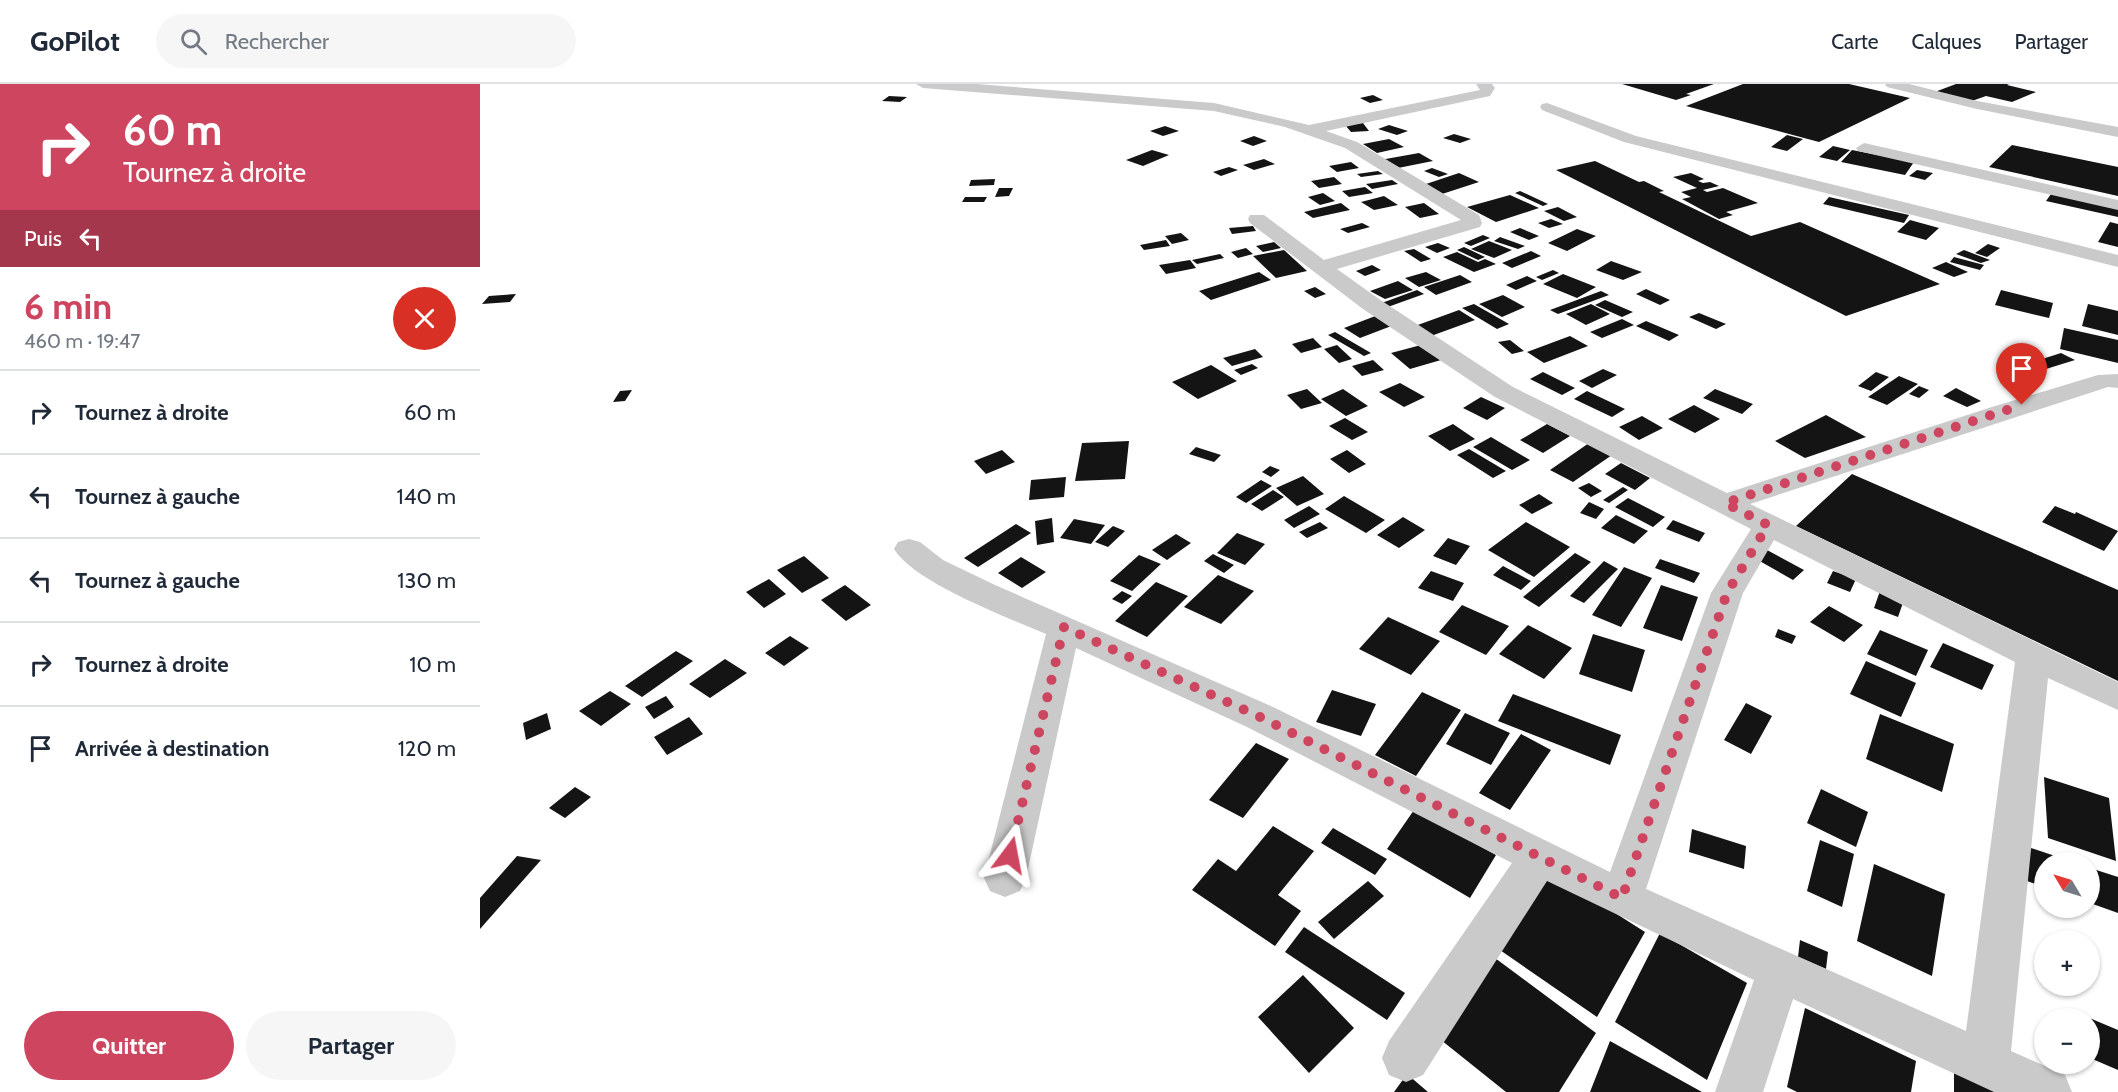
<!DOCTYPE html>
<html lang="fr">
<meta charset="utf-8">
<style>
body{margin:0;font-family:Cabin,sans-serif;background:#f6f6f7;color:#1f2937;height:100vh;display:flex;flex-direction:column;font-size:22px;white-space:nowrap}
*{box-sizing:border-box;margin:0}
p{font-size:20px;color:#747a83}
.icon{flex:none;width:33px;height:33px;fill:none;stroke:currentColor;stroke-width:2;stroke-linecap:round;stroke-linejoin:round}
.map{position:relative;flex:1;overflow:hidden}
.panel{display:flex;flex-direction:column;background:#fff;width:480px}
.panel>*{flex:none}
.banner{background:#ce455f;color:#fff;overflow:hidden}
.needle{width:39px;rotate:308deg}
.controls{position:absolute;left:1554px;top:768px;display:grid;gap:12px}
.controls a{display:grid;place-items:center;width:66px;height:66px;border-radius:50%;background:#fff;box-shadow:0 2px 4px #0004;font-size:30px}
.pin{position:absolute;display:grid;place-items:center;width:51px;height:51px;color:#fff;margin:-62px -26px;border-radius:50% 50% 50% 0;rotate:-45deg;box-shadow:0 0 6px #0007}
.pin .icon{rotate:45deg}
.me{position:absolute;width:66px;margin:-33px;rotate:13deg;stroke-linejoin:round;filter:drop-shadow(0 0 4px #0008)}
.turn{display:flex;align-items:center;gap:21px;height:126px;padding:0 24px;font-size:27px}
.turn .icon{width:78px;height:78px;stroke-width:2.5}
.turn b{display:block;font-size:42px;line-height:51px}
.then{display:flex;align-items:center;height:57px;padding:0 24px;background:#0003;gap:12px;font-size:22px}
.round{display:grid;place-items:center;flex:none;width:63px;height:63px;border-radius:32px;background:#f6f6f7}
.overview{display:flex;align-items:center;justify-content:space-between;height:102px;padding:0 24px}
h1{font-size:36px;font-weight:700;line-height:45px;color:#ce455f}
.button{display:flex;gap:12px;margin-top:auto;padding:12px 24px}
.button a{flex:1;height:69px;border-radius:36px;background:#ce455f;color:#fff;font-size:24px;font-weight:700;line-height:69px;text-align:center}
.button a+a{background:#f6f6f7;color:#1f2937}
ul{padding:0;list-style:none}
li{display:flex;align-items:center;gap:18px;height:84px;padding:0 24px;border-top:2px solid #e0e1e3}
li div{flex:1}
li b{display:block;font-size:22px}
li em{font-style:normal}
header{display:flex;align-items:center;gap:36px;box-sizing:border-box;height:84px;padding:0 30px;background:#fff;border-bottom:2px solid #e0e1e3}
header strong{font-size:28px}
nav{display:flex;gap:33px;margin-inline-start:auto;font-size:21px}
.search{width:420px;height:54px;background:#f6f6f7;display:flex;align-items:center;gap:15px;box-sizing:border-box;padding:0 21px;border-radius:33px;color:#747a83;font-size:22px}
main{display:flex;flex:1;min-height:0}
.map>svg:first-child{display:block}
</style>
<header>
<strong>GoPilot</strong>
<div class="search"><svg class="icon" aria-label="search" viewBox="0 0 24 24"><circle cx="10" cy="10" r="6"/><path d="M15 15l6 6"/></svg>Rechercher</div>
<nav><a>Carte</a><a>Calques</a><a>Partager</a></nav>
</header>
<main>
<section class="panel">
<div class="banner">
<div class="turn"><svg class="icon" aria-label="right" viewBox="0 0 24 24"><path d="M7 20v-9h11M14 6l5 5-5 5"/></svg><div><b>60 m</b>Tournez à droite</div></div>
<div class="then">Puis<svg class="icon" aria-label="left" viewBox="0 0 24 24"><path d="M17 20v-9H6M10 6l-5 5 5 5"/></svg></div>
</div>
<div class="overview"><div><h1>6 min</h1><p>460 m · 19:47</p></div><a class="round" style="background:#d93025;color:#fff"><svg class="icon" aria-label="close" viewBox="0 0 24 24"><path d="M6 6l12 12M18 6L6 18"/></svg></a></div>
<ul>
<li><svg class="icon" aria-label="right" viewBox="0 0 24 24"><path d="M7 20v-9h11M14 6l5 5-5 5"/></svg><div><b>Tournez à droite</b></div><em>60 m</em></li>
<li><svg class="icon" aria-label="left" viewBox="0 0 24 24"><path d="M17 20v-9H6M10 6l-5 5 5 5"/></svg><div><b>Tournez à gauche</b></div><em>140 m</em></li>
<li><svg class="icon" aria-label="left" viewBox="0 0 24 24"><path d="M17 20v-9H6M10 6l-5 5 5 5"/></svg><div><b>Tournez à gauche</b></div><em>130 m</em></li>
<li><svg class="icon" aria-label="right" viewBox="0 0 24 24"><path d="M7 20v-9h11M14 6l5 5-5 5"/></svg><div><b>Tournez à droite</b></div><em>10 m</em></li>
<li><svg class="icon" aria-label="arrive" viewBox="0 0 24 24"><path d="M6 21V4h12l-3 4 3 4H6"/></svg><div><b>Arrivée à destination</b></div><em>120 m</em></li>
</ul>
<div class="button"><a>Quitter</a><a>Partager</a></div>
</section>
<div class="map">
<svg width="1638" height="1008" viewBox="0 0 1638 1008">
<rect width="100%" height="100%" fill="#fff"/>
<path fill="#141414" d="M1142,0h92l-28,10 5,1 -15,5z
M1263,0h106l61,14 -91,44 -133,-36z
M1476,0h53l-2,1 29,7 -24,10 -26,-6 -17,6 -37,-9z
M893,11l10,5 -13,3 -10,-5z
M409,12l18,1 -7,5 -18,-1z
M883,39l6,8 -18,1 -6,-7z
M909,41l19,6 -11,4 -19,-6z
M685,42l14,5 -16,5 -13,-5z
M974,50l17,5 -11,4 -17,-5z
M1307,51l16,4 -16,12 -16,-4z
M774,52l13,5 -14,5 -13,-5z
M909,55l15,8 -27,6 -14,-9z
M1532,61l106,22v29l-129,-29z
M1353,62l17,4 -13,11 -18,-4z
M672,66l17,5 -26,11 -17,-6z
M1372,66l62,12 -9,13 -64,-13z
M939,69l14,8 -40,8 -13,-9z
M784,75l11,5 -21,6 -11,-5z
M1115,77l44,21 5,-1 20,10 -5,1 92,44 49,-14 140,62 -94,32 -290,-146z
M871,78l8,6 -22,4 -8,-6z
M749,83l9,3 -17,6 -8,-4z
M952,84l16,6 -9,3 -15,-6z
M1437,86l16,3 -8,7 -16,-4z
M898,87l5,3 -22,3 -4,-3z
M979,89l20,9 -40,13 -19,-9z
M1211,89l13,6 -6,2 5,2 7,-1 9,4 -16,4 4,2 16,-4 35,15 -32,9 7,3 -14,4 -37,-20 9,-2 -10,-5 16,-4 -24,-11z
M854,93l8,7 -23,4 -8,-7z
M515,95l-1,6 -25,1 2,-6z
M912,96l6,4 -26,5 -6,-5z
M885,103l8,6 -24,4 -7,-6z
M519,104h14l-4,8 -14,1z
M1040,107l28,13 -5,2 -28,-13z
M843,109l12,8 -15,4 -12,-8z
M1571,110l67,15v8l-72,-16z
M1030,111l29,13 -43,14 -29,-15z
M904,112l14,9 -24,5 -13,-8z
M485,113h22l-3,5h-22z
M1349,113l80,18 -5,8 -81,-19z
M861,119l9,7 -37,8 -9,-6z
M944,119l15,11 -19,4 -15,-11z
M1078,123l19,10 -13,4 -20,-10z
M1071,135l12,5 -14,4 -11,-5z
M1430,136l29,8 -13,12 -29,-8z
M1630,138l8,2v23l-20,-5z
M882,139l8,4 -22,6 -8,-4z
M773,142l3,5 -24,3 -3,-6z
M1040,144l19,8 -10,4 -19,-8z
M1097,145l19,7 -29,15 -19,-8z
M701,149l8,7 -17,4 -7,-8z
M1003,151l7,3 -19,8 -7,-3z
M1020,153l25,9 -7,3 -24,-8z
M686,156l4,6 -26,4 -4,-5z
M1009,157l23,9 -18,8 -23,-9z
M794,158l7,6 -18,4 -7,-6z
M958,159l12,5 -13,5 -12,-6z
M1508,160l12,4 -13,9 -12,-4z
M984,163l21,10 -7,3 -21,-10z
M766,164l7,6 -15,4 -7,-6z
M934,165l17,10 -10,3 -17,-11z
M804,166l23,21 -31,7 -23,-22z
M1484,166l26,10 -9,3 -25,-9z
M1051,167l10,5 -29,12 -10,-5z
M977,168l21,10 7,-3 11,5 -22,8 -31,-15z
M740,170l4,4 -27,6 -5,-4z
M1474,173l30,8 -4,5 -30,-8z
M710,176l6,8 -30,6 -7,-9z
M1131,177l31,11 -19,8 -27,-10z
M1466,178l22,10 -14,5 -22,-9z
M892,181l9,5 -16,6 -9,-5z
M1073,186l6,3 -17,7 -6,-3z
M779,188l12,8 -60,20 -12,-9z
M946,188l15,8 -22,7 -14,-9z
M1083,190l33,13 -19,11 -34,-14z
M980,191l12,7 -36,13 -12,-8z
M1047,192l10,5 -21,9 -10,-5z
M918,197l15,9 -28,9 -15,-8z
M835,203l11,7 -11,4 -11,-7z
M1166,205l24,11 -10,5 -24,-11z
M937,206l7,4 -39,14 -6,-4z
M1521,206l52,13 -4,15 -54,-13z
M1121,207l8,4 -51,19 -8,-4z
M36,210l-6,8 -28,2 7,-8z
M1023,211l22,12 -23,10 -23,-13z
M1125,216l28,12 -11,5 -27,-12z
M994,220l35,20 -12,5 -35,-21z
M1111,220l19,10 -24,11 -20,-11z
M1608,220l30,7v24l-36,-9z
M979,226l16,10 -44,16 -16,-10z
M1219,229l27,11 -10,5 -27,-12z
M898,231l16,10 -34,13 -16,-10z
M1142,235l12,6 -32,13 -12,-6z
M1166,237l33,14 -10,6 -33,-15z
M1584,244l54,12v23l-58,-14z
M855,248l36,21 -7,3 -36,-21z
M1090,252l18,10 -44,17 -17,-11z
M833,254l9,9 -21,6 -9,-9z
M1030,256l14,11 -12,3 -14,-12z
M857,261l15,14 -13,4 -15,-14z
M941,261l20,15 -31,9 -19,-16z
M775,265l8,8 -31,9 -9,-8z
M1581,269l14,7 -29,9 -13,-7z
M893,276l11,10 -22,6 -10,-10z
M772,280l6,4 -17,7 -7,-5z
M731,281l26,16 -39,18 -26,-17z
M1123,285l14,6 -25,13 -13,-7z
M1063,288l32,16 -13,7 -32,-16z
M1396,288l13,5 -18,14 -13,-5z
M1419,292l19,8 -31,21 -19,-8z
M920,299l25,14 -21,10 -25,-15z
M1439,302l10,4 -10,8 -10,-4z
M1476,304l25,13 -14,6 -24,-11z
M827,305l15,14 -21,6 -14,-14z
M863,305l25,17 -22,10 -25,-17z
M1235,305l38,15 -11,10 -39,-16z
M152,306l-7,11 -12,1 7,-11z
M1107,307l38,18 -13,8 -38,-18z
M1001,313l24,11 -18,12 -24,-12z
M1214,321l26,14 -25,14 -27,-14z
M1346,331l40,22 -61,21 -30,-17z
M1162,332l21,12 -24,12 -20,-13z
M865,334l23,14 -16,8 -23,-14z
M973,340l22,15 -25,12 -22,-15z
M1067,340l23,12 -27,17 -23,-13z
M1011,353l39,23 -18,10 -39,-23z
M649,357l-4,38 -50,2 7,-38z
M1109,359l23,12 -39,27 -23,-12z
M716,363l25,8 -7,7 -25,-8z
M989,365l37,22 -13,7 -36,-23z
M522,366l13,12 -29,12 -12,-13z
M867,366l19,14 -17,9 -19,-14z
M1141,379l29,15 -15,12 -30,-16z
M790,382l10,4 -9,7 -9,-5z
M1372,390l266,116v91l-322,-155z
M823,392l21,18 -27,12 -21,-18z
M586,393l-2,20 -35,3 2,-20z
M781,396l11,6 -26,17 -10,-6z
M1109,399l13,8 -11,6 -13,-9z
M1143,403l5,3 -19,13 -6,-3z
M793,406l11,7 -22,14 -11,-7z
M1059,410l14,9 -21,11 -13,-9z
M864,412l41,24 -19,13 -41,-24z
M1148,414l37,19 -12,10 -38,-20z
M1109,418l15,7 -8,10 -16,-6z
M829,422l11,8 -26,14 -10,-8z
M1575,422l20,8 1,-2 42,19 -14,20 -62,-29z
M1136,431l32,16 -14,13 -33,-16z
M923,433l22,13 -26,18 -22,-13z
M572,434l2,24 -17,3 -2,-24z
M594,435l31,6 -14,19 -31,-6z
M1193,436l32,13 -6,9 -33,-13z
M840,438l8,6 -21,10 -8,-6z
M1046,438l44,25 -36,30 -46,-27z
M536,440l15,9 -53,34 -14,-9z
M633,442l12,5 -17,16 -13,-5z
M757,449l28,11 -20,21 -28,-12z
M696,450l15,9 -24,17 -15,-10z
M968,454l22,8 -14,19 -23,-9z
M1287,466l37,20 -11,10 -37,-21z
M1095,469l16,9 -52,45 -16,-10z
M733,470l21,11 -10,8 -20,-12z
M659,471l22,9 -29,27 -22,-10z
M324,472l25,22 -27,15 -25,-23z
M541,473l25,15 -24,16 -24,-15z
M1180,475l40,14 -6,10 -39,-15z
M1124,477l14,8 -34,34 -14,-7z
M1023,482l28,15 -10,9 -28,-15z
M1144,483l28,11 -31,49 -29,-12z
M951,487l33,12 -11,18 -35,-13z
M1353,487l23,8 -6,13 -23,-9z
M738,491l36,16 -33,33 -37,-17z
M289,495l17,15 -22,14 -18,-16z
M676,498l32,14 -41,41 -32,-16z
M365,501l26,20 -25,16 -25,-21z
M1181,501l37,12 -16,44 -39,-13z
M642,507l10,5 -10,8 -10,-5z
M1400,507l24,9 -6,17 -24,-9z
M982,521l47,21 -23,29 -47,-23z
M1349,522l34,19 -19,17 -34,-20z
M908,533l52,24 -29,34 -52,-26z
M1048,541l44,23 -28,31 -45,-25z
M1298,545l18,7 -4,8 -17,-7z
M1400,546l48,20 -12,26 -49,-22z
M1113,550l52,16 -13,42 -53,-18z
M310,552l19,12 -25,18 -19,-13z
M1463,559l51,22 -12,25 -52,-23z
M196,567l17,10 -51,36 -17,-11z
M245,575l22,14 -37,25 -21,-14z
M1386,577l50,22 -15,34 -51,-23z
M852,606l44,14 -15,32 -45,-14z
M130,607l21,13 -30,22 -22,-15z
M942,608l39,18 -45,66 -41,-21z
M1033,610l108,41 -11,30 -112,-44z
M186,612l8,11 -20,12 -9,-12z
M1266,619l26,13 -21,38 -27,-14z
M67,629l4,16 -25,11 -3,-17z
M985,629l45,20 -19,32 -45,-21z
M1400,630l74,30 -12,48 -76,-33z
M209,633l14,17 -36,21 -13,-18z
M1041,650l30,16 -41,60 -31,-17z
M776,659l33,16 -46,59 -34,-18z
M1564,693l65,21 7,63 -68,-23z
M95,703l16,10 -26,21 -16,-10z
M1341,705l47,23 -12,35 -49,-24z
M934,726l82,45 -26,43 -83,-49z
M793,742l41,25 -36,44 23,16 -26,35 -83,-56 26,-31 18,12z
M853,744l54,31 -12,16 -54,-32z
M1212,745l54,17 -2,23 -55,-17z
M1340,756l34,14 -12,53 -35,-16z
M1542,761l51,17h-29v25l-20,-7z
M37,772l24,4 -61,69v-31z
M1394,780l71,30 -13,82 -75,-35z
M1610,784l28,9v36l-28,-10z
M1069,787l96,61 -48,85 -100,-69z
M888,797l16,15 -50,43 -16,-17z
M824,843l101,66 -18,27 -102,-68z
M1180,849l87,50 -40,97 -92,-58z
M1320,856l28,12 -2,17 -28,-12z
M1015,874l101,75 -37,59h-53l-70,-56z
M823,891l51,53 -45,45 -51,-56z
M1325,924l111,53 -5,31h-114l-10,-5z
M1588,925l50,21v40l-28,-12v-40h-22z
M1130,957l92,51h-112z
M1474,989l50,19h-50z
M927,990l21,18h-34z"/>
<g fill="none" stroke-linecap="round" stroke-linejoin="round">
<path fill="#cacaca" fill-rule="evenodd" d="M436,0h61l237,19 95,22 171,-35 -4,-6h16l3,4 -5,8 -164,35 31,11 122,73 3,8 -2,4 -143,42 42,30 134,88 214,106 265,-86 106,-32 20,-1v14l-10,-1 -358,117 368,178v28l-70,-32 -37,373 54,24 7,17h-78l-201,-93 -30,93h-48l39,-112 -207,-99 -124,194 -17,7 -17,-7 -7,-17 7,-17 123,-178 -265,-136 -171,-79 -50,230 -6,13 -15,6 -15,-6 -6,-13 62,-244c-39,-17 -131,-51 -152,-85l4,-7 11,-3 11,3 23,18 52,25 278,122 337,165 101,-279 40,-64 -256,-132 -132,-88 -113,-86 -2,-4 2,-4h14l60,45 137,-40 -116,-72 -60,-21 -71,-16 -291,-23zM1294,456l241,122 -49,369 -320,-142 97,-296z
M1405,0h24l68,17 141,26v10l-141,-28 -90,-22z
M1067,19l89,33 482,119v12l-494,-125 -82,-32 -2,-3 2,-3z
M1384,59l254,57v10l-260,-59 -2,-3z"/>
</g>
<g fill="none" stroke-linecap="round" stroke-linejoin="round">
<path stroke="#ce455f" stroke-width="10" stroke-dasharray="0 18" d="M530,771l54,-228 196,90 362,181 105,-305 41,-68 -43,-22 297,-98"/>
</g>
</svg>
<div class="controls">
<a><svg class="needle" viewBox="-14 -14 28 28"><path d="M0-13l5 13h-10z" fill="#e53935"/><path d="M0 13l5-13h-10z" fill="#747a83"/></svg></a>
<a>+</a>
<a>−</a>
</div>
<div class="pin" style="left:1542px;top:321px;background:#d93025"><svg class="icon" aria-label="arrive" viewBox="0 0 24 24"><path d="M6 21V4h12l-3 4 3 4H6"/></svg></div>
<svg class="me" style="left:530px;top:771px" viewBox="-20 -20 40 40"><path d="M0-17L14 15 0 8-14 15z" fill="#ce455f" stroke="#fff" stroke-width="4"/></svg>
</div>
</main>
